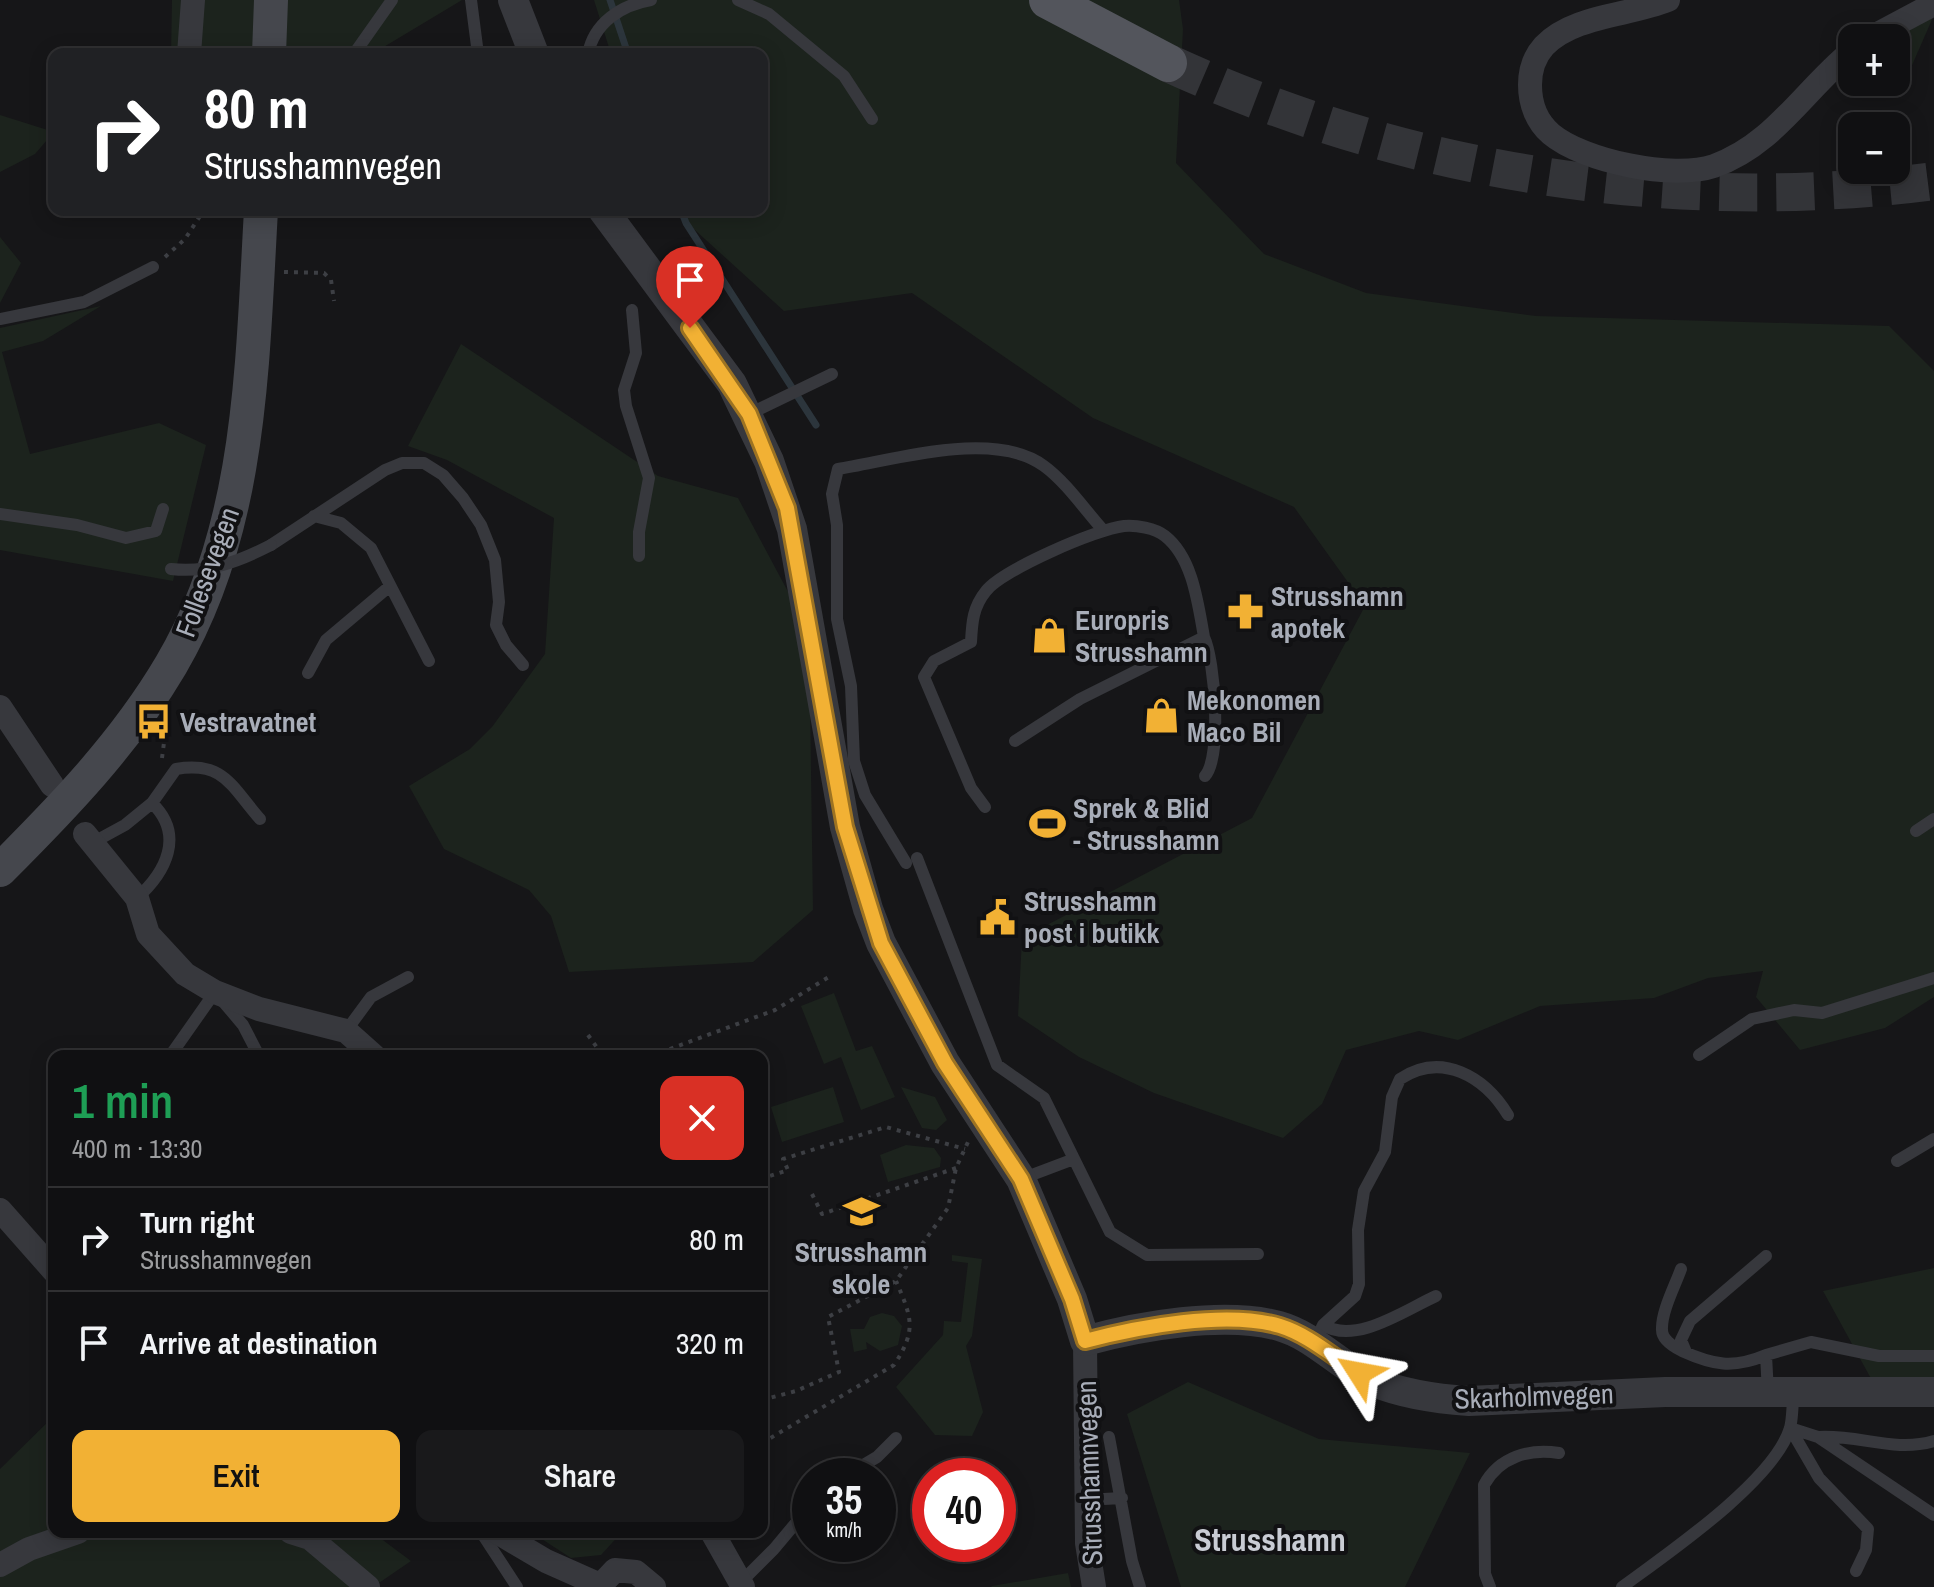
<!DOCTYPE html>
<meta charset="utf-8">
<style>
body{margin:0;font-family:"Archivo Narrow",sans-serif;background:#19191b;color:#f1f3f6;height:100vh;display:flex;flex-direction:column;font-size:30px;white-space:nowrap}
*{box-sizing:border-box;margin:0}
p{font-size:26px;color:#9c9d9f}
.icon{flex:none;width:44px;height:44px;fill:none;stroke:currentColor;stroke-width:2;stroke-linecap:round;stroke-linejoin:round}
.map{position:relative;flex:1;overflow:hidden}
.details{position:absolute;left:48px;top:1050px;width:720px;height:488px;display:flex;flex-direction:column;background:#101012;border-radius:16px;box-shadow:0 4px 20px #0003,0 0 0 2px #303032}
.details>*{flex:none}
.top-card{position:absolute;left:48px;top:48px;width:720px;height:168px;border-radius:16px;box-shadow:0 4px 20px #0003,0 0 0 2px #303032;background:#202124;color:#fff;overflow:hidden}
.tools{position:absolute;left:1838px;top:24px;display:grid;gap:16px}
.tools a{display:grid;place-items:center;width:72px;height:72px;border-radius:16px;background:#101012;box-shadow:0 4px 20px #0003,0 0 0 2px #303032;font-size:40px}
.speed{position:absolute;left:792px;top:1458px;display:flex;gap:16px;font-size:40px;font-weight:700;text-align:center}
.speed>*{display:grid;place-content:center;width:104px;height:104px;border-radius:50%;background:#101012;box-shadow:0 4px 20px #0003,0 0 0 2px #303032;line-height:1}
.speed small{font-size:20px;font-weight:400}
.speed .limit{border:12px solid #d22;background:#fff;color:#111}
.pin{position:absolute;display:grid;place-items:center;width:68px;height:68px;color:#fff;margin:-82px -34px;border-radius:50% 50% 50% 0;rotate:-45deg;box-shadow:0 0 8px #0007}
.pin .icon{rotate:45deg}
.me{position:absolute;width:88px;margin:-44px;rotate:304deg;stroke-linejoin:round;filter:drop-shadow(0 0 6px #0008)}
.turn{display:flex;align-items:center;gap:28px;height:168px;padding:0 24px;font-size:36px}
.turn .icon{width:104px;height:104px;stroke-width:2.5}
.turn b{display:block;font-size:56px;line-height:68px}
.round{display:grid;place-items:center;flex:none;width:84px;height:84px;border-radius:16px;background:#19191b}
.summary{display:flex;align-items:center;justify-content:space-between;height:136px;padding:0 24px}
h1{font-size:48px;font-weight:600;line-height:60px;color:#1e9e55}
.action{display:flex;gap:16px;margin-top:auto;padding:16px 24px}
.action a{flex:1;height:92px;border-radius:16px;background:#f2b134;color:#111;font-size:32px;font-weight:600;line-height:92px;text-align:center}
.action a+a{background:#19191b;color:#f1f3f6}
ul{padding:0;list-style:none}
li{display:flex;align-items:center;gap:24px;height:104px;padding:0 24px;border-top:2px solid #303032}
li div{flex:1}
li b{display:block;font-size:30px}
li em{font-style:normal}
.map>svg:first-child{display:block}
</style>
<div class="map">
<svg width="1934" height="1587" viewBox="0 0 1934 1587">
<rect width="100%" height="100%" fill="#161618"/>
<path fill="#1c231d" d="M172,0h290l-90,54h-201z
M594,0h585l4,29 -7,134 88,91 102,39 170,23 353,10 45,45v626l-49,31 -85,22 -44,-53 7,-26 -55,7 -54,20 -114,8 -82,34 -39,-9 -73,19 -24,54 -39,34 -129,-45 -75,-36 -61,-41 4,-78 230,-120 113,-212 -71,-99 -201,-89 -181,-125 -128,18 -111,-101h89v-156h-151z
M1934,15l-28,64h-10v-41h-9z
M0,115l54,17 -19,22 -35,18z
M0,237l21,26 -21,40z
M101,306l-58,35 -41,11 28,102 129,-31 47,22 -33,136 -173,-31v-222z
M461,344l197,132 80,22 71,133 4,279 -60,52 -184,10 -18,-56 -22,-26 -85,-41 -35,-63 61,-37 22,-22 53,-73 9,-136 -107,-58 -39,-14z
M834,993l22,58 16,-5 23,51 -34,13 -20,-53 -17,7 -23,-58z
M833,1087l11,35 -62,20 -11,-35z
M901,1087l34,10 12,23 -11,10 -14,-2z
M906,1145l28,3 7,10 -1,9 -52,15 -8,-27z
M952,1255l30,4 -10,77 -6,10 17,66 -11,24 -37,-1 -39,-48 47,-52 1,-14 17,1 7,-59 -16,-2z
M1934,1268v125l-54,2 -57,-104z
M882,1313l12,3 8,10 -4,19 -18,6 -14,-9 1,7 -13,3 -4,-23h14l6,-12z
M1188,1382l131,57 151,14 -65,134h-224l-54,-173z
M54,1416v116h318l39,29 -38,26h-373v-118z
M531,1532h91l-21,23 -30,3z
M1068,1573l3,14h-80l1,-1z"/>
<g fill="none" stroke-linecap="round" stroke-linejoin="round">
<path stroke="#2c353c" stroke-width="7" d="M610,0l18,54
M681,210l5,13 130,202"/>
<path stroke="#333438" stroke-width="38" stroke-dasharray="38 19" stroke-linecap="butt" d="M1168,63c240,110 504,152 766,118"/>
<path stroke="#3d3f44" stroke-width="4" stroke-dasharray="4 6" stroke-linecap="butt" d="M165,257l20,-18 19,-29
M284,272l40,1 7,7 3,21
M162,758l4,-31
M588,1035l15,21
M651,1056l124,-46 57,-35
M762,1193l5,-16 21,-7 -5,-11 103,-32 79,22
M812,1194l10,20 134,-46
M762,1400l34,-9 43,-19 -11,-55 68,-36 52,-73 8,-40 12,-26
M762,1443l132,-78c23,-35 18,-47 2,-84"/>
<path stroke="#37383d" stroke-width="12" d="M471,0l7,54
M738,0l31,14 75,62 28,43
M354,54l38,-54
M588,54c6,-31 33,-49 63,-54
M632,310l4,43 -12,37 2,16 23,72 -10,54v24
M0,319l84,-17 69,-35
M749,414l83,-40
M0,514l77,11 49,13 30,-7 7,-22
M314,516l27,7 30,25 58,113
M271,545l114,-75 17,-7h22l19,12 20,23 18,27 14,35 4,42 -3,23 10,20 17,20
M308,673l18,-33 64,-54
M1015,741l65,-42 124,-62c11,23 18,120 1,139
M985,807l-14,-19 -47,-111 10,-16 37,-19c1,-20 2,-35 15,-51 16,-21 111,-62 138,-65 12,-1 31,2 41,10 28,22 33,68 39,101
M1916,831l18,-12
M92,843l33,-18 27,-22 24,-34c48,-8 55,17 84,50
M917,858l80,207 47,33 66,134 37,23 111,-1
M906,863l-41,-68 -11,-34 -3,-75 -14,-67v-94l-5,-31 6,-25c57,-9 156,-40 206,-3 22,16 41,44 59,64
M137,898c29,-26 48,-63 15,-95
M346,1031l25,-34 37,-20
M1699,1055l53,-36 42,-9 28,3 112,-35
M170,1056l45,-64 28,33 16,31
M1897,1161l37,-22
M1021,1179l53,-20
M1681,1269c-6,17 -20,43 -19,61 0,10 12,17 20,21 31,14 51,18 84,4l2,38
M1323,1325c33,20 82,-15 113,-29
M1315,1342l8,-17 32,-29 4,-12 -1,-54 6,-39 21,-39 7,-55 8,-18c42,-28 85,-2 108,36
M1686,1352l-5,-12 9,-19 76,-65
M1766,1355l45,-13 68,14h55
M1790,1428l29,50 49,51 -2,21 -10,21
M1790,1428l28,9 116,78
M1109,1437l23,124 8,26
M1818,1437c40,-3 76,16 116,4
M845,1476l32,-19 19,-19
M1086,1500l36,-2
M481,1532l36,55
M741,1582l33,-33 36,-43
M1490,1587l-5,-13 -1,-89c15,-28 46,-37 75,-32
M1622,1587c45,-33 152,-106 168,-159 3,-11 2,-25 4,-36"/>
<path stroke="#37383d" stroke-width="24" d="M1668,0c-39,16 -94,15 -124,46 -10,11 -14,25 -14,39 0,19 7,37 21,49 32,27 122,46 163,32 60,-21 91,-77 138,-115
M1870,38l64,-34
M189,54l4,-54
M0,707l52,78
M85,834l52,64 11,36 37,40 30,18 44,17 87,22 28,25
M0,1210l54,61
M1085,1341l2,202 7,44
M291,1532l19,6 58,49
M497,1532l49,29 54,24
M712,1532l31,55
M0,1565l29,-16 49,-17
M599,1587l16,-17 21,2 18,15"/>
<path stroke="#37383d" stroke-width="30" d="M513,0l21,54
M603,210l129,174 37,77 23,68 53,298 23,82 13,34 64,120 76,116 51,120 13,42c54,-15 139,-30 194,-15 36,10 61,41 95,56 29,12 64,17 95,19l196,-9h269"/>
<path stroke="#45474d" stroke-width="34" d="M269,54l2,-54
M0,870c63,-63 125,-127 171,-205 81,-138 81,-300 90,-455"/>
<path stroke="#53555c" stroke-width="38" d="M1048,0l120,63"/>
<path stroke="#37383d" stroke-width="12" d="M171,569c37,4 67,-7 100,-24"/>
</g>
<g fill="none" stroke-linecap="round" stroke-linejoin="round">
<defs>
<path id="route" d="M690,328l59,86 38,94 58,319 36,116 64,120 76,116 51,120 13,42c53,-14 141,-31 195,-15 29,9 53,31 79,47"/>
</defs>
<use href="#route" stroke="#9d7322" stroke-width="20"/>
<use href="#route" stroke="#f2b134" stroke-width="14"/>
</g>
<defs>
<symbol id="pharmacy-bare" viewBox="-9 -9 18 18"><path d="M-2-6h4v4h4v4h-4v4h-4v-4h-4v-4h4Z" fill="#f2b134" stroke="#111113" stroke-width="2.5" paint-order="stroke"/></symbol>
<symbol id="shop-bare" viewBox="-9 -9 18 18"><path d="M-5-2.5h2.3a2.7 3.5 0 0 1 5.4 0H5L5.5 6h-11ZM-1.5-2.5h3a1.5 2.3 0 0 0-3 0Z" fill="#f2b134" stroke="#111113" stroke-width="2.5" paint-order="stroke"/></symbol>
<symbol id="bus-bare" viewBox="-9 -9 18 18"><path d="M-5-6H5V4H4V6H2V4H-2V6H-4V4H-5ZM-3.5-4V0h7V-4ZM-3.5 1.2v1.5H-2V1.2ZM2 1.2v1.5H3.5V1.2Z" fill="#f2b134" stroke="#111113" stroke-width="2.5" paint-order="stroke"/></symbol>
<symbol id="stadium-bare" viewBox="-9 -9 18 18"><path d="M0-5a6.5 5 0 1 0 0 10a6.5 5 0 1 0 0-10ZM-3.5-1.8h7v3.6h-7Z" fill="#f2b134" stroke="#111113" stroke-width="2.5" paint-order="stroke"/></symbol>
<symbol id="civic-bare" viewBox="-9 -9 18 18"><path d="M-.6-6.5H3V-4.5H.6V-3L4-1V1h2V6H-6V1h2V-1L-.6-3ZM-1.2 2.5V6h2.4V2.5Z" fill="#f2b134" stroke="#111113" stroke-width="2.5" paint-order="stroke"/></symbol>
<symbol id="school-bare" viewBox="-9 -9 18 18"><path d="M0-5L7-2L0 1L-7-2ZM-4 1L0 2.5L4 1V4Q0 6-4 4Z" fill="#f2b134" stroke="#111113" stroke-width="2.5" paint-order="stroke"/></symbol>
</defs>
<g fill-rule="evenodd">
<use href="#pharmacy-bare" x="1220" y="586" width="51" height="51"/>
<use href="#shop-bare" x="1024" y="610" width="51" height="51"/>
<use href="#shop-bare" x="1136" y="690" width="51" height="51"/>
<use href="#bus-bare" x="128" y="696" width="51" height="51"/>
<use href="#stadium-bare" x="1022" y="798" width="51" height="51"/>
<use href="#civic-bare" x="972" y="892" width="51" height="51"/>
<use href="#school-bare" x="836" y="1186" width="51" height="51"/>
</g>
<g text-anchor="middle" stroke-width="8" stroke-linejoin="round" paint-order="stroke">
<g font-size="28" fill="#a8adb8" stroke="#111113">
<text transform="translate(207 572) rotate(-70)" y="10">Follesevegen</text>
<text transform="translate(1534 1396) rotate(-2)" y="10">Skarholmvegen</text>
<text transform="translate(1089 1473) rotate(-92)" y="10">Strusshamnvegen</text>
</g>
<g font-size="28" font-weight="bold" fill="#a8adb8" stroke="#111113" text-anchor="start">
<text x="1271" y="606">Strusshamn<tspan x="1271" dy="32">apotek</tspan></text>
<text x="1075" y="630">Europris<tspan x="1075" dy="32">Strusshamn</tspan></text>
<text x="1187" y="710">Mekonomen<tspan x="1187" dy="32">Maco Bil</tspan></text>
<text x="180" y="732">Vestravatnet</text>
<text x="1073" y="818">Sprek &amp; Blid<tspan x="1073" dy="32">- Strusshamn</tspan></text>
<text x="1024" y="911">Strusshamn<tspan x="1024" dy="32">post i butikk</tspan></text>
<text x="861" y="1262" text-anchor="middle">Strusshamn<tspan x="861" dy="32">skole</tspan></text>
</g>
<g font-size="32" font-weight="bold" fill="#c9ccd4" stroke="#111113">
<text x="1270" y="1551">Strusshamn</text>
</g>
</g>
</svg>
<div class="tools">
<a>+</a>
<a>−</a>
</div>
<div class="speed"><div>35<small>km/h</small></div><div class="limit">40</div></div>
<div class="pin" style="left:690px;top:328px;background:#d93025"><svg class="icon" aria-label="arrive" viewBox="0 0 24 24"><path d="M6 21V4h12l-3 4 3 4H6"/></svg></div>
<svg class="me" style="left:1359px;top:1373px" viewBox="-20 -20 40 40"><path d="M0-17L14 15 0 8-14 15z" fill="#f2b134" stroke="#fff" stroke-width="4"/></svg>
<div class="top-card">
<div class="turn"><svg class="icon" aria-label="right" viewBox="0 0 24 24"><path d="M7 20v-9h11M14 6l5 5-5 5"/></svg><div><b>80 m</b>Strusshamnvegen</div></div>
</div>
<section class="details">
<div class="summary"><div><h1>1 min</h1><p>400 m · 13:30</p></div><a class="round" style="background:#d93025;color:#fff"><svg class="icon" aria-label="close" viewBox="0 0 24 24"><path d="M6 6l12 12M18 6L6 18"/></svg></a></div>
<ul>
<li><svg class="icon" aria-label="right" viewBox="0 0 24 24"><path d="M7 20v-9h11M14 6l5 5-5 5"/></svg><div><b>Turn right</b><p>Strusshamnvegen</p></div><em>80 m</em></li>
<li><svg class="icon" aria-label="arrive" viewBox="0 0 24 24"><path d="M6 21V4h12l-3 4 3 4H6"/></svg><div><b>Arrive at destination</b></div><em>320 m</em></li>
</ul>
<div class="action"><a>Exit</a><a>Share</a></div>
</section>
</div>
